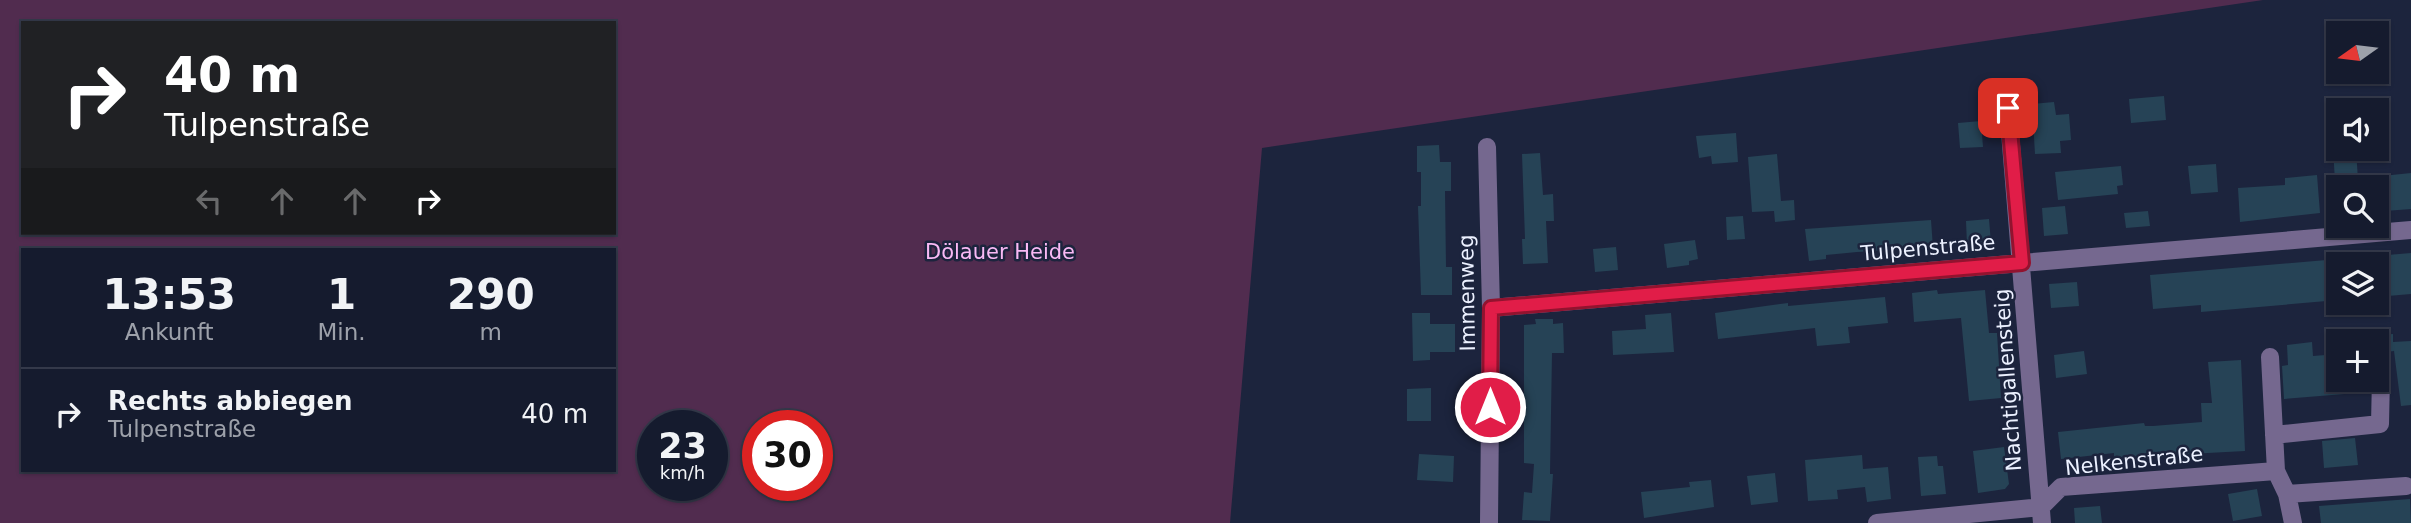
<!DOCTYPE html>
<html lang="de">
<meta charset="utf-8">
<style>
body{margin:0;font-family:"DejaVu Sans",sans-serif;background:#1e2436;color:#f1f3f6;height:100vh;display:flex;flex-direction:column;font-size:26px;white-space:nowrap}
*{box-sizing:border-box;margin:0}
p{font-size:23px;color:#9da1aa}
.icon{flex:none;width:38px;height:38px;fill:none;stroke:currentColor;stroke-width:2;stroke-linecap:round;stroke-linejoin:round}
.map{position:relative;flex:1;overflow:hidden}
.drawer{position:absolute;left:21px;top:248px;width:595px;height:224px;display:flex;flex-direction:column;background:#151b2e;border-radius:0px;box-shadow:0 2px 5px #0004,0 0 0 2px #34394a}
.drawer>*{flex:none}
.hud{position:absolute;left:21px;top:21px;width:595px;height:214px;border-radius:0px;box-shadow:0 2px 5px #0004,0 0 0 2px #34394a;background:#202124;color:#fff;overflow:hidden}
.needle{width:46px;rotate:256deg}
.fabs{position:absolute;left:2326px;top:21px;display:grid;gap:14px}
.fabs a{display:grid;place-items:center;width:63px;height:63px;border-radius:0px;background:#151b2e;box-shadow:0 2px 5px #0004,0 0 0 2px #34394a;font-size:35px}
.speed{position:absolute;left:637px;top:410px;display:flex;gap:14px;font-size:35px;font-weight:700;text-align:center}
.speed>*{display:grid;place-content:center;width:91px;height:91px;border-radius:50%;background:#151b2e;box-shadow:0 2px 5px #0004,0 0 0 2px #34394a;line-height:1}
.speed small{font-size:18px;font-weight:400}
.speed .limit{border:10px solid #d22;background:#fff;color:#111}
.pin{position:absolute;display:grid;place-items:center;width:60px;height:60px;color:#fff;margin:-30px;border-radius:14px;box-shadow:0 4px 10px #0006}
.me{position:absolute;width:77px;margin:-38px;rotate:0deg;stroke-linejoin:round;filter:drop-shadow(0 0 5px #0008)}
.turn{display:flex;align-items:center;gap:24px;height:147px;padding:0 28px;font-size:32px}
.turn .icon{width:91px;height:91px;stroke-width:2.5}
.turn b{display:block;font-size:49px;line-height:60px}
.lanes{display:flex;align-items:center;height:66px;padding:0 28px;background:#0003;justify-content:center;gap:35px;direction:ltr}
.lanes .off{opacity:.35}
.eta{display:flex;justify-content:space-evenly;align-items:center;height:119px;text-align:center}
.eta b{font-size:42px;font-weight:700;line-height:49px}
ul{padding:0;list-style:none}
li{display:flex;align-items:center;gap:21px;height:91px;padding:0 28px;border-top:2px solid #34394a}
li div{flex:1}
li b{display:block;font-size:26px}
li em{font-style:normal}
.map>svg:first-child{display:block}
</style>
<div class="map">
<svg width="2411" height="523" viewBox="0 0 2411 523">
<rect width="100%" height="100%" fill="#1c243d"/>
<path fill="#512c4f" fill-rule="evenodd" d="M0,0h2263l-1001,148 -32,375h-1230zM23,23h591v210h-591zM23,250h591v221h-591zM712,425v60h-59v-60zM817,425v60h-59v-60z"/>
<path fill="#264356" d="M2164,96l2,24 -35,3 -2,-24z
M2054,102l2,13 13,-1 2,26 -11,1 1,12 -26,1 -3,-50z
M1981,121l2,26 -23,1 -2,-25z
M1736,133l2,29 -26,2 -1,-8 -12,2 -3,-22z
M1439,145l1,17h11v29h-6l1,76h6v28h-31l-3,-89h3v-34h-4v-26z
M2333,149h23l2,31 -23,1z
M1540,153l3,42 10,-1 1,27h-8l2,42 -25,1 -1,-25h3l-3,-85z
M1777,154l4,47 13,-1 1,20 -20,2 -1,-11 -22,1 -4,-55z
M2216,164l2,28 -27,2 -3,-28z
M2121,166l2,19 -6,1 1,8 -60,6 -3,-28z
M2411,173v36l-26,2 -3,-35z
M2317,175l3,38 -80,9 -2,-34 47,-3v-7z
M2065,206l3,28 -24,2 -2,-28z
M2148,211l2,15 -24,2 -2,-15z
M1743,216l2,23 -18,1 -1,-23z
M1989,219l2,24 -24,2 -1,-24z
M1931,220l2,28 -76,4 -31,3v4l-17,2 -4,-32z
M1695,240l3,19 -9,2v4l-22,3 -3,-24z
M1616,247l2,23 -23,2 -2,-23z
M2411,253v41l-35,3v-41z
M2338,259v41l-137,12v-7l-48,4 -3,-34z
M2077,282l2,24 -28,2 -2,-24z
M1937,290l1,4 47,-4 4,43h8l4,65 -32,3 -8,-83 -47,4 -2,-29z
M1885,297l3,26 -40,4 2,16 -33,3 -2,-18 -97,11 -3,-26 73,-10v3z
M1412,313h18v11h25v28h-25v8l-17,1z
M1671,313l3,39 -61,3 -1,-24 34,-2 -1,-14z
M1535,319h18v5l10,-1 1,30h-12l-2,121h3l-3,47 -28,-1 2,-28 8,1 2,-29 -10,-1v-138l12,-1z
M2393,334v8l18,-1v64l-10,1 -8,-63 1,8 -18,2v-18z
M2312,342l1,14 25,-2v26h32l-1,12 -85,7 -2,-33 6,-1 -1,-20z
M2084,351l3,23 -31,4 -2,-23z
M2241,360l4,91 -131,7v-5l-53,6 -3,-27 86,-9 1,3h8l49,-4 -1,-19h11l-4,-41z
M1431,388v33h-24v-32z
M2355,438l3,27 -34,3 -2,-27z
M2004,447l5,37 -4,5 -27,4 -5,-42z
M1419,454l35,2 -1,26 -36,-2z
M1862,455l1,14 25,-2 3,32 -24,3 -2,-15 -28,3 1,9 -30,2 -3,-41z
M1937,456l1,10h5l3,28 -25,2 -3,-39z
M1775,473l3,29 -27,3 -4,-29z
M1711,480l3,27 -70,11 -3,-26 49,-5 -1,-5z
M2257,489l5,27 -29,5 -5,-27z
M2410,499l1,24h-90l-2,-17z
M2100,506l2,17h-27l-1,-15z"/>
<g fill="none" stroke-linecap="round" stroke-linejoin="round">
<path stroke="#75688f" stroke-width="18" d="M2008,108l34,415
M1487,147l4,161 -2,215
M1491,308l920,-78
M2270,357l6,114 11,23 6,29
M2274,435l106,-11 1,-47
M2287,494l119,-8
M1877,523l164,-16 20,-20 215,-16"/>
</g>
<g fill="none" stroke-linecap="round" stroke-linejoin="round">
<defs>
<path id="route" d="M1490,407l1,-99 531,-45 -14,-155"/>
</defs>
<use href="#route" stroke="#92132f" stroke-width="18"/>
<use href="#route" stroke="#e11d48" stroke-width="12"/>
</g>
<g text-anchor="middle" stroke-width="5" stroke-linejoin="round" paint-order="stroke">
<g font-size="21" fill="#ecf1ff" stroke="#1c243d">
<text transform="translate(1928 248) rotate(-5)" y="7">Tulpenstraße</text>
<text transform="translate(1467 293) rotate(-91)" y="7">Immenweg</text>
<text transform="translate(2008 380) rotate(-94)" y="7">Nachtigallensteig</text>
<text transform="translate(2134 461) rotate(-6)" y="7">Nelkenstraße</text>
</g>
<g font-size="21" fill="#f9b9f5" stroke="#1c243d">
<text x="1000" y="259">Dölauer Heide</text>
</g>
</g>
</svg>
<div class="fabs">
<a><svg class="needle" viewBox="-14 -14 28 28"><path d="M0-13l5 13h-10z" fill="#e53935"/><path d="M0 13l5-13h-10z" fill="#9da1aa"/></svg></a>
<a><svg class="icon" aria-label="sound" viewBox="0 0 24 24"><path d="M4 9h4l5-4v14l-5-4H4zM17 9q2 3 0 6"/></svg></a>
<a><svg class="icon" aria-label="search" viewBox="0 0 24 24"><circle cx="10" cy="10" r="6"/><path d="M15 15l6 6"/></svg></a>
<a><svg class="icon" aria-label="layers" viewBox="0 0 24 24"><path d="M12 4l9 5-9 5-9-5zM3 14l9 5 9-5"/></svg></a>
<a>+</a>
</div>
<div class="speed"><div>23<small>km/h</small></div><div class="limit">30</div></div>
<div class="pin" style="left:2008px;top:108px;background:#d93025"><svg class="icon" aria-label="arrive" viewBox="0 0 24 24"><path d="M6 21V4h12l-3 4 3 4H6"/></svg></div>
<svg class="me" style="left:1490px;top:407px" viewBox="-20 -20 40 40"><circle r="17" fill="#e11d48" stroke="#fff" stroke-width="3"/><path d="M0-11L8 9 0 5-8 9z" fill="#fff"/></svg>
<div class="hud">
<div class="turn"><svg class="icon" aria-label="right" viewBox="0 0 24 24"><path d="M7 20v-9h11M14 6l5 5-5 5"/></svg><div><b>40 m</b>Tulpenstraße</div></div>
<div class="lanes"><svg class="icon off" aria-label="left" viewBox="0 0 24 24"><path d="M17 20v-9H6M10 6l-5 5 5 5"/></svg><svg class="icon off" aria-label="ahead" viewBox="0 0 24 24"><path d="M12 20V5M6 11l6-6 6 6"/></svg><svg class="icon off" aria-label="ahead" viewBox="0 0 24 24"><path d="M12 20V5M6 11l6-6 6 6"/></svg><svg class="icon" aria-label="right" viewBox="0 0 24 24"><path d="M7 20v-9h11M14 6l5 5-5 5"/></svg></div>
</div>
<section class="drawer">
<div class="eta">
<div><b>13:53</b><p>Ankunft</p></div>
<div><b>1</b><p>Min.</p></div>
<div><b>290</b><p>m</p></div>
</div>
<ul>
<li><svg class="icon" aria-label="right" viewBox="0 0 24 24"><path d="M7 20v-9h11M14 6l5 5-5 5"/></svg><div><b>Rechts abbiegen</b><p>Tulpenstraße</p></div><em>40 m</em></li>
</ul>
</section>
</div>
